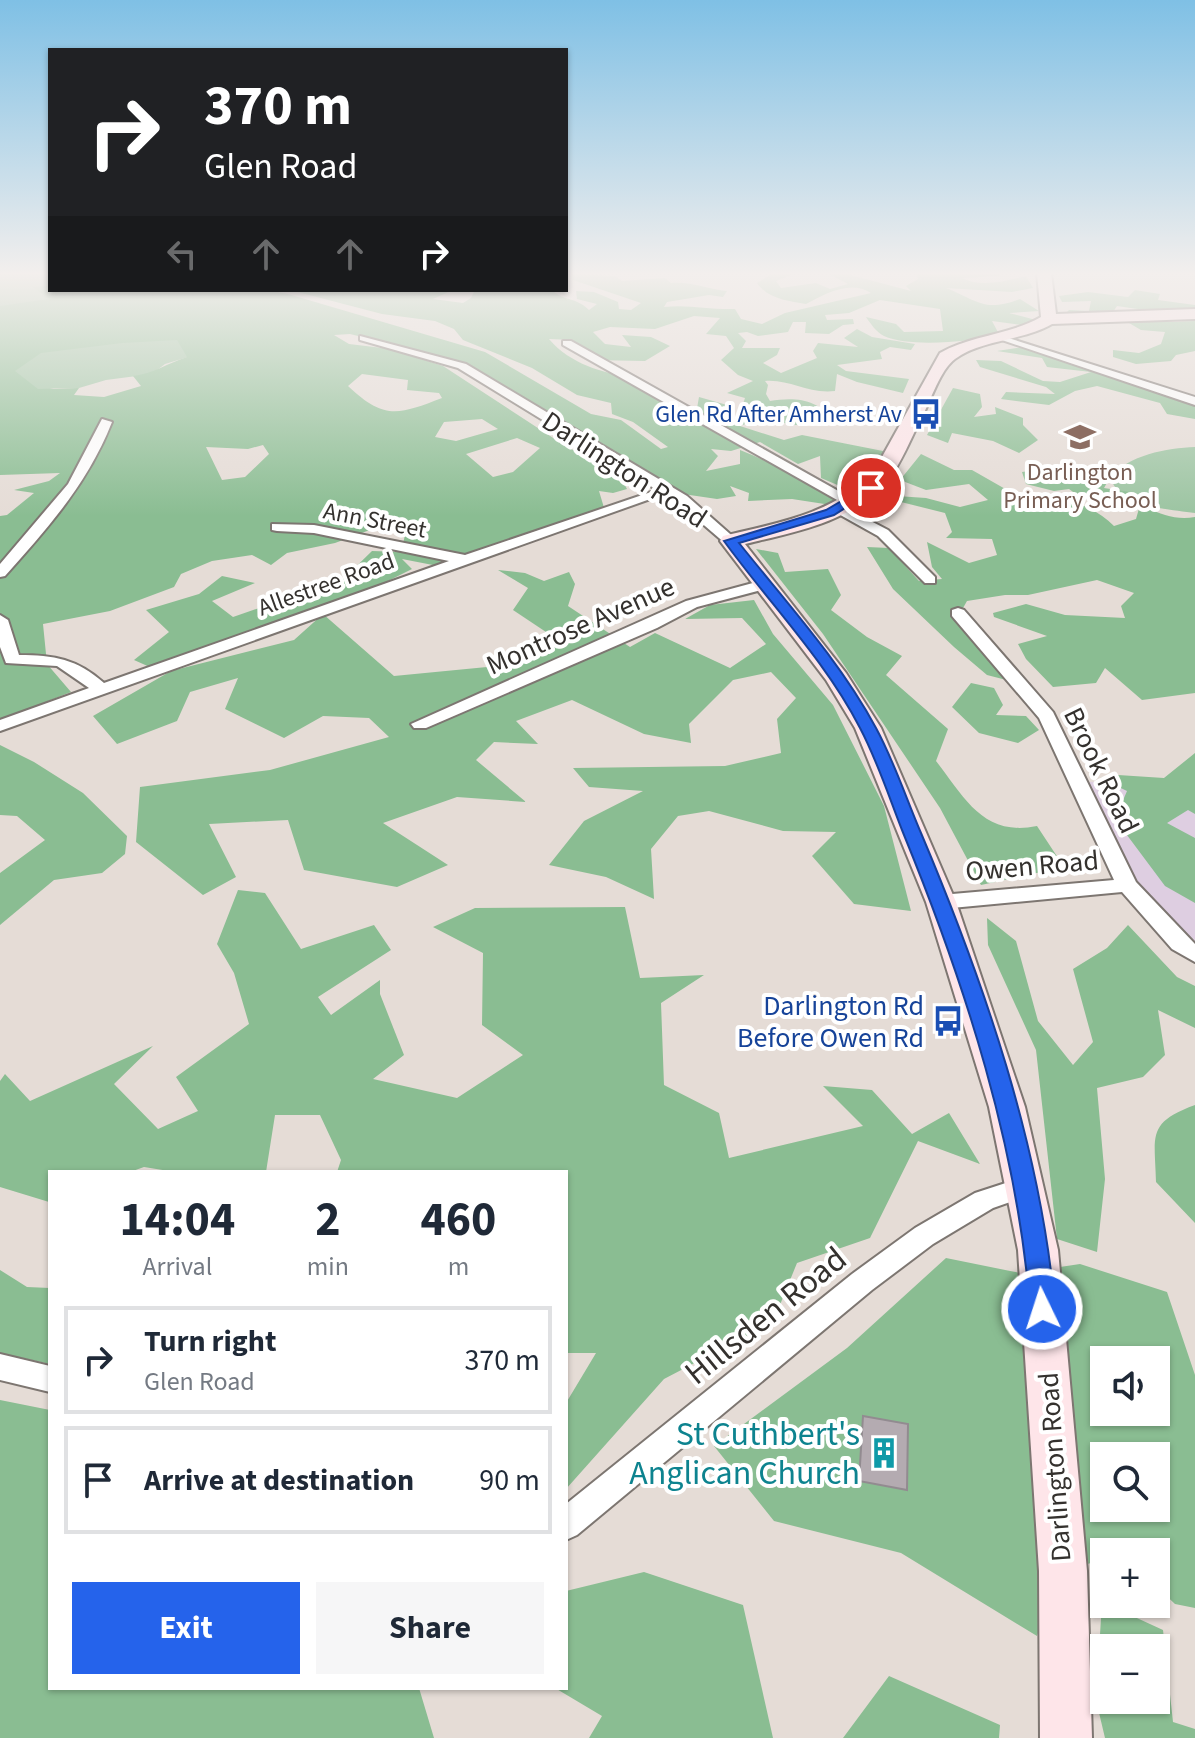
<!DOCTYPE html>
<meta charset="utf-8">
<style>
body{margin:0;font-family:"Source Sans 3",sans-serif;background:#f6f6f7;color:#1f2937;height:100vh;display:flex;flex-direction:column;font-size:30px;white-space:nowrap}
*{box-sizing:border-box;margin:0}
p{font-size:26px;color:#747a83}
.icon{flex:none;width:44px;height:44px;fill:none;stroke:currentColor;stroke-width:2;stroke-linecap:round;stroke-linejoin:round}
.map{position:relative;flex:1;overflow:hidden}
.details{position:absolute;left:48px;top:1170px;width:520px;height:520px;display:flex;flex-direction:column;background:#fff;border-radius:0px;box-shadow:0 2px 6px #0004}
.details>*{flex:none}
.banner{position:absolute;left:48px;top:48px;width:520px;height:244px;border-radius:0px;box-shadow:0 2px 6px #0004;background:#202124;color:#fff;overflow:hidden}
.buttons{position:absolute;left:1090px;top:1346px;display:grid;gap:16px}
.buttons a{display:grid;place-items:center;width:80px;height:80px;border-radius:0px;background:#fff;box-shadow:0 2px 6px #0004;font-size:40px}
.pin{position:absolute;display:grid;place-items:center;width:68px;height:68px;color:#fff;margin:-34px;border:4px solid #fff;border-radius:50%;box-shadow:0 2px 8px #0007}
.me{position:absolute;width:88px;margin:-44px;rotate:356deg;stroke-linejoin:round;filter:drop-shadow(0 0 6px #0008)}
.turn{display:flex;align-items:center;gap:28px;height:168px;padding:0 24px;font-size:36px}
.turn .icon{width:104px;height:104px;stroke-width:2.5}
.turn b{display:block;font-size:56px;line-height:68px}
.lanes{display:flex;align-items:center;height:76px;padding:0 24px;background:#0003;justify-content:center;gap:40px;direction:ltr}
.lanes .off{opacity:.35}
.eta{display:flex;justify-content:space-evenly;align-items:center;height:136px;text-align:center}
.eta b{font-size:48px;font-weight:700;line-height:56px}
.primary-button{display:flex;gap:16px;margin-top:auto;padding:16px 24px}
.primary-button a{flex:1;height:92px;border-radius:0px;background:#2563eb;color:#fff;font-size:32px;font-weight:700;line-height:92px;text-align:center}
.primary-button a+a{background:#f6f6f7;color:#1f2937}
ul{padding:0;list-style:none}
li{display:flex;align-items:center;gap:24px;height:108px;margin:0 16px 12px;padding:0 8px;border:4px solid #e0e1e3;border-radius:0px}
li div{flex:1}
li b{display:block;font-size:30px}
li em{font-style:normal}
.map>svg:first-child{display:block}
</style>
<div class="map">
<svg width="1195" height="1738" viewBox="0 0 1195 1738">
<rect width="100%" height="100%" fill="#e5dcd6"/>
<path fill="#decee1" d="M1195,781v177l-59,-65 -55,-111z"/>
<path fill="#9bc4a1" d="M0,273h50v17h202l-64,67 -23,7 -13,10 -46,6 -27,8h-25l-54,13z
M1195,447v66c-27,-4 -73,-5 -85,-35 18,-23 57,-30 85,-31z"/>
<path fill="#8abd92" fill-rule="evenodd" d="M773,273h23l-20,8 5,7 35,-5 14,6 18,-5 -21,-11h16l68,18 -5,-5 12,-7 -2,-6h84l-1,3 -37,2c18,10 45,3 64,-2l7,12 -21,4 -66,-4c31,12 38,25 74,11l19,12 -30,2 27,7 -15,5 -29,-4 8,15c-29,5 -90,12 -116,0 -7,-3 -14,-13 -18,-19l30,7 8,8 39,-1 -3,-22 -60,-9 -31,13 -24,2 2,5 26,-1 1,5 -11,1 -14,9 -24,-1 1,-11h-13l-5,10 -30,4 -11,-4 -9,1 8,8 -4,7h38l-3,7 -14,8 18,10 36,-15 -4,-7 5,-8 40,4 -14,-9 13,-9 15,8 43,7 -4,6 -21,-3 -10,5 2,7 -45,6 9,6 63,8 -6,14 -46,-11 -20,-8 -2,17c-28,3 -45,-12 -70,-10l3,4 -2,9 4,7c23,-4 49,-3 62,20 -32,6 -44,7 -72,-9l13,-4 -30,-4 2,-6 -18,-5 26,-12 -15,-6 -17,-15 13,-12 -8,-12 -20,-2 14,-16 -26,-2 -39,13 -45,-2 -17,5 12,12 26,3 -9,-12 29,2 19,9 -25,15 -52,-1 -13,-7 -7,-13 -24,-1c21,25 54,34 85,39l11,15 32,11 26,22 27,11v-9l-34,-14 3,-17 35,10v11l19,3 -13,5 44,14 18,-5 86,17 -18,15 8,23 -17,5 -40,-17 -1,-22 -22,8 -38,-22 -29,9 -20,-2 7,7 -12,15 34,-7v-14c35,14 65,30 97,50l-6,5 -39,-6 -44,2 1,-8 -19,-7 6,10 -19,3 -34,-5 -42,-12 -13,-7 -6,-15 -78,-44 -51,-37 -35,-18 -108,-27 -16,1 15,9 42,5 52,17 127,83 26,7 -1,8 23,9 9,16 -14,4 -14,-2 6,20 -50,13 -93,35 -7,-7 -17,14 -36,-7 10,10 -38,19 -124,42 -98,38 -18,-8 35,-28 -23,-22 53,-16 23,-18 33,7 -43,18 21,16 58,-20 41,-7 40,-39 29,1 5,-21h-39l-32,12 -48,10 -16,12 -19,-10 -40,6 -31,13 -7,13 -64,24 -67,13 4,40 24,28 -71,28v-204l7,-1 27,-22 -20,-3 35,-9 11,-8 -60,2v-169l49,-7 -16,-12 17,-1v4h217l21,4 197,58 106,62 30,6 40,29 7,-2 -35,-25 -21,-8 -1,-11 -34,-8 -45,-27 -69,-28 -9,-11 -19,-8 -53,-7 -92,-24h163l-20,9 30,4 8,-5 4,-8h77c11,11 24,7 37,20l8,-6 -20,-5 -1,-8 18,1 24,10 1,7 12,1 10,-7 -68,-23 -1,-6 43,2 7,5 43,-3 6,5c19,-2 37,6 56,8l-4,6 -14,-2 -42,7 -3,5c24,-3 46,3 71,2l6,10 21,5 23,-11 86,-20c-21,-14 -48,2 -65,11 -18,-3 -38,-5 -49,-21zM177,340l10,17c-19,6 -34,17 -54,19l8,10 -37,11 -30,-2 5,-7 -41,1 -23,-18 26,-18 81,-10zM362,374l46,6 -1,10 32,3 3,5c-44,17 -58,22 -94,-12zM482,419l16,10 -42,12 -21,-4 9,-15zM517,438l23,10 -27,24 -20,5 -27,-23zM263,445l6,9 -24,23 -23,3 -16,-33 42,2z
M1135,290l25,4 -2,6 37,5v6l-30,2 -48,-7 -6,9 -33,2 -12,-4 3,-3 20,1 2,-10 -29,1 -3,-6 29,-4 40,5z
M1152,320c15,4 27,1 43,1v30l-19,4 -5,6 -35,3 -23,-7v-7l26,3 22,-9 4,-12 -24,-2 -12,-7z
M1023,347l172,58v14l-28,-5 -7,-11 -63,-17 -22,5 -26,14 -48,-6 5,-7 49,2 -9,-7 -66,-20 -4,-7 25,1 42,20 17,1 31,-10 -44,-5 -5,-9 -45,-7z
M953,388l27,6 2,13 -8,10 22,-3 -1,-7 28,11v7l15,15 -19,13 -26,-12 -41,-8 -4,10 -21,-8z
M921,454l33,16h18l51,29c31,-7 68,4 91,27l22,-7 4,-14c18,8 35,16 55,12v176l-53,7 -37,-32 -9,15 -43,4 -27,-28 -8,-15 29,-8 -53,-19 -1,-4 33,-9 39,11 60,3 -4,-12 13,-13 -37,-13 -69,15h-23l-38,6 -8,14 59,68 -31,-8 -33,-28 -61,-58 -26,-42 22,1 30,33 23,-2 -10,-12 -5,-25 42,21 28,-8 -5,-16 -46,-1 6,-6 -7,-19 -44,-11 -4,-6 29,2 34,9 28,-7 -19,-16 -43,6 -26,-10z
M1058,467l54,7 -8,14 26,4 -1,9 -16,1 -16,-13 -17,8 -11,-8 -15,2 -28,-7 -4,-12z
M756,549l22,4 7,19 43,-3 13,26 -10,15 36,27 35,19 -16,19 62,54 -12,32c29,37 47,76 101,65l27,41 -83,18 -41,-77 -117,-174z
M498,570l27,3 19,8 25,-9 6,12 -7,22 62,41 25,-14 75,35 36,-24 -24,-26 -57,1 25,-14 44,-5 19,34 60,71 51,101 27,105 -57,-7 -42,-48 24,-24 -53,-1 -74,-20 -31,5 -27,33 3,50 -48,-22 -57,-12 35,-44 59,-30 -54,-4 -16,-19 152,-2 56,-13 -4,-34 19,-21 -25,-26 -38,8 -44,44 2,19 -47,-9 -72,-34 -56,21 22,23 -44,-2 -18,18 50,42 -69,-5 -74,26 65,42 -51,22 -93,-17 -16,-50 -79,4 27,53 -33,18 -67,-53 4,-55 130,-17 119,-33 -20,-19 -46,-2 -39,22 -59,-29 13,-31 -48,14 -13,29 -60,23 -24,-28 78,-45 123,-31 29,-26 71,62 93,-9 74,-25 -48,-32 15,-22z
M971,683l23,5 9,17 -7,10 30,1 13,14 -21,13 -39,-10 -27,-26z
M0,745l34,17 49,31 44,43 -2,18 -23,19 -48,7 -54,45v-52l45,-33 -28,-24 -17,-1z
M1195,753v61l-7,-4 -21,13 28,15v65l-30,-17 -50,-67 12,-28 -27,-13 18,-3 46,3z
M238,890l27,3 36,56 73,-24 17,25 -73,47 13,18 49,-35v14l24,61 -31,24 84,19 66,-43 -41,-30 1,-72 -50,-26 42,-19 150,-1 15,71 64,-3 -43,28 3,82 55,28 10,45 134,-32 -40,-40 49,4 40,44 37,-21 31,51 -62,-23 -48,97 -73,25 -24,59 -109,57 -98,110v-86l30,-50h-30v-181h-229l4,-12 -21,-45h-45l-9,57h-91l-31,-5 -14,5h-80l-1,30 -49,-15v-106l5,-7 25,27 123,-55 -39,38 44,45 40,-18 -22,-34 73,-53 -15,-51 -17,-29z
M987,918l29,23 22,80 35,44 20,-23 -20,-73 34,-21 21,-23 49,52 18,9v42l-37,-18 7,45 -22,22 -46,11 8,91 -8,73 -40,-13 -21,-189 -48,-105z
M1195,1105v118l-39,-41c-1,-46 -10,-59 39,-77z
M946,1258l74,15 60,-9 87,28 28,83v233l-20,-4 -19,-18v-34h-52v7l-46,14 -21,63 -136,-83 -127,-32 -60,-75 133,-98zM1104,1360h52v52h-52zM1104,1456h52v52h-52z
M0,1270l27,17 23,1v76l-50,-11z
M0,1400l50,10v278h369l15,50h-434z
M644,1572l99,33 30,133h-184l13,-22 -47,-28h11v-97z
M1102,1602l61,28 10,92 22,7v9h-90l-9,-38zM1104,1648h52v52h-52z
M889,1676l111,49 -1,13h-156z"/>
<path fill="#b4abb1" stroke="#928b90" stroke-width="2" d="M863,1416l45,8 -1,66 -48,-9z"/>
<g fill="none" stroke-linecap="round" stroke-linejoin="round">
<defs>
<path id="street" d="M999,335l196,62v8l-196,-66z
M360,336l106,28 221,132 51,45 -2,3h-10l-49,-42 -8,-5 -16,1 -653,233v-11l89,-32 -32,-22 -51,-3 -6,-16v-32l8,5 11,35c35,0 58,4 85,28l345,-122 -135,-28 -37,-2 -5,-1v-6l42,1 151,30 192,-65 -199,-122 -98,-28z
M563,341h8l287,161 -12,3 -283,-160z
M102,419l10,3c-24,61 -64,106 -107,154l-5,1v-13l68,-80z
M840,505l48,25 47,47v6h-10l-47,-47 -43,-24 -2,-3z
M764,580l8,5 -3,3 -72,19 -40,21 -231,100h-12l-3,-4 275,-123z
M958,608l6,2 89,102 83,170 59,62v18l-23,-13 -50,-57 -181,17 -7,-2 -3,-5 3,-5 7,-2 173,-15 -75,-162 -87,-102v-6z
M1024,1177l9,3 4,7 -4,7 -40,14 -60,36 -61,46 -295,245 -11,5v-36l286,-230 63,-46 60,-35z
M0,1354l50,12v26l-50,-12z"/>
<path id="secondary" d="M1037,273h14l5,41 139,-5v10l-143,5c-29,17 -72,16 -97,35 -15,11 -24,41 -33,58 -11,20 -20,46 -35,64 -35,41 -92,51 -142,63l101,129 35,55 75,174 69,205 33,143 29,321 5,167h-52l-1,-167 -21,-321 -29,-143 -63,-205 -71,-174 -29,-48 -106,-139 3,-5c55,-13 109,-22 150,-63l67,-120c31,-18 70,-18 101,-36z"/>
</defs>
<use href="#street" stroke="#7d7671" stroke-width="4"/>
<use href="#secondary" stroke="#7d7671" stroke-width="4"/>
<use href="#street" fill="#fff" fill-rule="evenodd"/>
<use href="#secondary" fill="#fee5e9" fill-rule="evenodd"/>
</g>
<linearGradient id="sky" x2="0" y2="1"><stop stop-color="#7fc0e5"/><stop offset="0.53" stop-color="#f3efed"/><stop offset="1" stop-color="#f3efed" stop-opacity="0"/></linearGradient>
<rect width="1195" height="516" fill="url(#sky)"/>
<path fill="#2563eb" stroke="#184099" stroke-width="2" d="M867,486l10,2 -43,27 -95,28c47,59 101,118 137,185 18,33 30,70 45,105 63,149 120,314 134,476l-4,7 -9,4 -9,-4 -3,-7c-12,-161 -65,-325 -126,-474 -14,-35 -26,-73 -44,-107 -35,-68 -91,-125 -136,-187l102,-31z"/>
<defs>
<symbol id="bus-bare" viewBox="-9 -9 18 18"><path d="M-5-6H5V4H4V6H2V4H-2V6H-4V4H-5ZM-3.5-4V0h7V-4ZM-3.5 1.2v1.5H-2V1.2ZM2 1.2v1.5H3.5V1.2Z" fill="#1a4fb4" stroke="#fff" stroke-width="2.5" paint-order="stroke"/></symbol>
<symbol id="school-bare" viewBox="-9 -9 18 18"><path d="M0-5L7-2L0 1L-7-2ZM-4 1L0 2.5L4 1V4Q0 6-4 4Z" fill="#8d6e63" stroke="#fff" stroke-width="2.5" paint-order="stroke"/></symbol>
<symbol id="building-bare" viewBox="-9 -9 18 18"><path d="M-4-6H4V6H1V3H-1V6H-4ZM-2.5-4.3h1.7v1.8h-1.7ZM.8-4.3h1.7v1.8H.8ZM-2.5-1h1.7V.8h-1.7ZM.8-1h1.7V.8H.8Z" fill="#0f9aa8" stroke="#fff" stroke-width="2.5" paint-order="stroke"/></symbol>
</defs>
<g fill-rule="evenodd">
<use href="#bus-bare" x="904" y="392" width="44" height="44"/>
<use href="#school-bare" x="1058" y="415" width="44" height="44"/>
<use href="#bus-bare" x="926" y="999" width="44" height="44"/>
<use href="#building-bare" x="862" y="1431" width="44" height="44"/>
</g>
<g text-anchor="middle" stroke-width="8" stroke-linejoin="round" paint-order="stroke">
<g font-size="24" fill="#164399" stroke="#fff" text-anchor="end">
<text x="902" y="422">Glen Rd After Amherst Av</text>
</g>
<g font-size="24" fill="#785e54" stroke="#fff">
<text x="1080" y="480">Darlington<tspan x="1080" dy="28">Primary School</tspan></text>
</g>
<g font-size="24" fill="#34312e" stroke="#fff">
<text transform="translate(375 520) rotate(11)" y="8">Ann Street</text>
<text transform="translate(326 584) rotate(-20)" y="8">Allestree Road</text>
</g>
<g font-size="28" fill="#34312e" stroke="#fff">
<text transform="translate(625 469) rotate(33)" y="10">Darlington Road</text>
<text transform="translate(580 625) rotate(-24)" y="10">Montrose Avenue</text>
<text transform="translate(1102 770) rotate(64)" y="10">Brook Road</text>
<text transform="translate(1032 865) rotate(-5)" y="10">Owen Road</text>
<text transform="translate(1054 1467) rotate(-94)" y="10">Darlington Road</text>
</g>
<g font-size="28" fill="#164399" stroke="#fff" text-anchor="end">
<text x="924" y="1015">Darlington Rd<tspan x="924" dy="32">Before Owen Rd</tspan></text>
</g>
<g font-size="34" fill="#34312e" stroke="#fff">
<text transform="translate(765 1315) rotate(-39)" y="12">Hillsden Road</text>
</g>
<g font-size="34" fill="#0d838f" stroke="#fff" text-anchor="end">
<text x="860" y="1445">St Cuthbert's<tspan x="860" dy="39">Anglican Church</tspan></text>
</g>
</g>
</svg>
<div class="buttons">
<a><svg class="icon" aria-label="sound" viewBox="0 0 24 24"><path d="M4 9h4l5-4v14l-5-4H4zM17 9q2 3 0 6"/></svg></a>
<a><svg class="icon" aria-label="search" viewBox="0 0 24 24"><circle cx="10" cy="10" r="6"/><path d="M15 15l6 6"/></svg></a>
<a>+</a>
<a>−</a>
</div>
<div class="pin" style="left:871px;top:488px;background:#d93025"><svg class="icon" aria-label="arrive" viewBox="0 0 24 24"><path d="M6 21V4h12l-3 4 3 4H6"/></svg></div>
<svg class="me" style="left:1042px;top:1309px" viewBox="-20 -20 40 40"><circle r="17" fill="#2563eb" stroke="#fff" stroke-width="3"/><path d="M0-11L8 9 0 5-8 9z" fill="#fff"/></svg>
<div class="banner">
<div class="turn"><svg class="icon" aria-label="right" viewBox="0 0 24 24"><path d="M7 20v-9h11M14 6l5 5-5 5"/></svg><div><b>370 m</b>Glen Road</div></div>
<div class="lanes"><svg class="icon off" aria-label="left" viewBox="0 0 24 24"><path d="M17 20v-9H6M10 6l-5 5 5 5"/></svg><svg class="icon off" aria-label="ahead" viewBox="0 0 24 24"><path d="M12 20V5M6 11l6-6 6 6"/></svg><svg class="icon off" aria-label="ahead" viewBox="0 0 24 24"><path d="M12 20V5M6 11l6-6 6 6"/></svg><svg class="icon" aria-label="right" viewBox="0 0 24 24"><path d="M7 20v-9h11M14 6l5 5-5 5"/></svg></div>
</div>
<section class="details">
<div class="eta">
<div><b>14:04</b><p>Arrival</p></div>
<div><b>2</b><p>min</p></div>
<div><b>460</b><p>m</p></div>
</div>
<ul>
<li><svg class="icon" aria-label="right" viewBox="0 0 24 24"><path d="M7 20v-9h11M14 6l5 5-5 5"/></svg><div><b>Turn right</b><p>Glen Road</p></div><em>370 m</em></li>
<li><svg class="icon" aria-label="arrive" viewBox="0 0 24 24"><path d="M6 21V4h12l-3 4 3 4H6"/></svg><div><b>Arrive at destination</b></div><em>90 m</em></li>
</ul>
<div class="primary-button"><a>Exit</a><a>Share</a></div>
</section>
</div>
